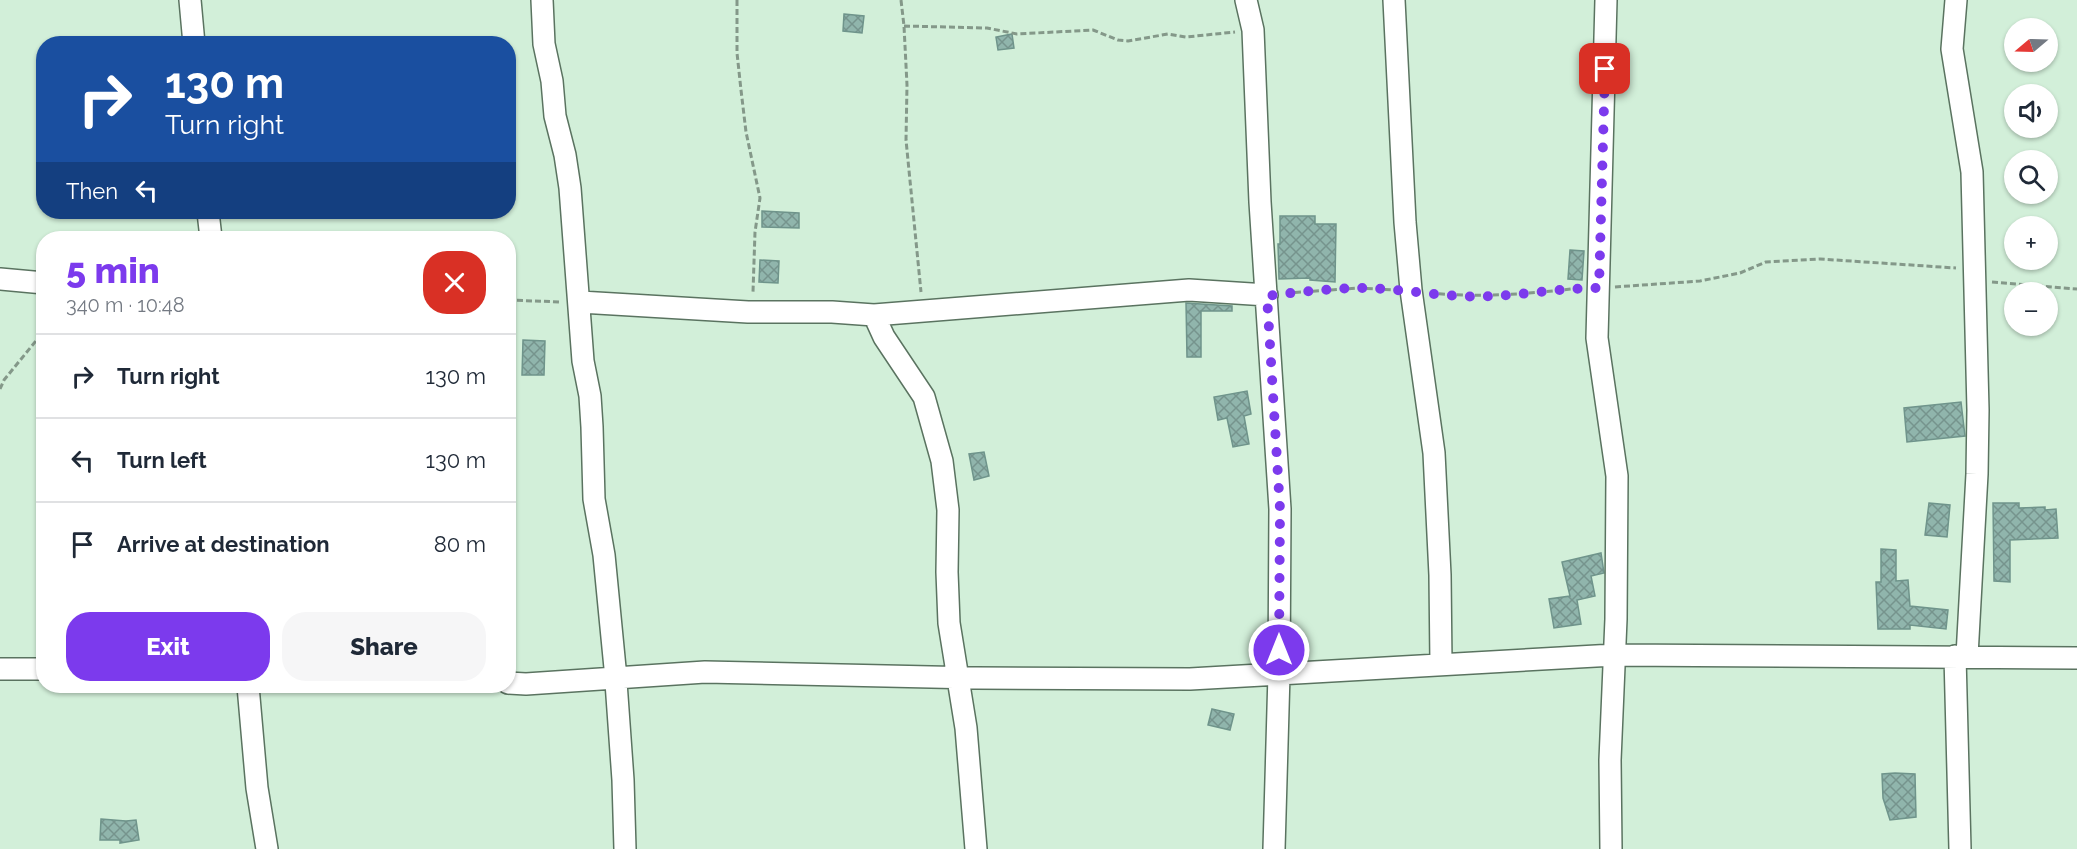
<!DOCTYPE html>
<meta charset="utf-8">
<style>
body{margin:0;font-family:Raleway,sans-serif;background:#f6f6f7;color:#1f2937;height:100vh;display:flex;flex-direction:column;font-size:22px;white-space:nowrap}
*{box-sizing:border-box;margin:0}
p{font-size:20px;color:#747a83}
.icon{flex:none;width:33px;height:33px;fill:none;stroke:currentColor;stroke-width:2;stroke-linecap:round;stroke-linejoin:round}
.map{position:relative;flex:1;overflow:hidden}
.drawer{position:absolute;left:36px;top:231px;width:480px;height:462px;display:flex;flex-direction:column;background:#fff;border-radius:24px;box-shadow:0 2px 4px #0004}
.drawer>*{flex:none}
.guide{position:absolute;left:36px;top:36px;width:480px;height:183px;border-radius:24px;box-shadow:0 2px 4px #0004;background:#1a4fa0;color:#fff;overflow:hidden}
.needle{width:39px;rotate:251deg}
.controls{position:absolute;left:2004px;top:18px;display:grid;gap:12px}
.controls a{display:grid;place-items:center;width:54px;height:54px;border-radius:50%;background:#fff;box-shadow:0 2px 4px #0004;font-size:30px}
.pin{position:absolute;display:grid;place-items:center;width:51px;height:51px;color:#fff;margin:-26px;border-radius:12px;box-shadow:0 3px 9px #0006}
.me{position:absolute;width:66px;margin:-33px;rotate:0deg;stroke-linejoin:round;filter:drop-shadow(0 0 4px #0008)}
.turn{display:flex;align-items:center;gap:21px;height:126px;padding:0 30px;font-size:27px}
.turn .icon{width:78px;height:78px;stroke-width:2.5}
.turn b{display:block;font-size:42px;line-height:51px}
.then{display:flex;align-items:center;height:57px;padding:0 30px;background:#0003;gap:12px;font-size:22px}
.round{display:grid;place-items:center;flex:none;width:63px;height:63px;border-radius:24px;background:#f6f6f7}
.overview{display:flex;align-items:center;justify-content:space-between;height:102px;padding:0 30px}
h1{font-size:36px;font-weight:800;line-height:45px;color:#7c3aed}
.cta{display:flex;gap:12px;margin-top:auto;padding:12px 30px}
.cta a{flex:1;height:69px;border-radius:24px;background:#7c3aed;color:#fff;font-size:24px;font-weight:800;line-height:69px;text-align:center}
.cta a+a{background:#f6f6f7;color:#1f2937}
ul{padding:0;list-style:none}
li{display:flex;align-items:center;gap:18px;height:84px;padding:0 30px;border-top:2px solid #e0e1e3}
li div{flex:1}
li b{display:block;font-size:22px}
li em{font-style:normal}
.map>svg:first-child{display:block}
</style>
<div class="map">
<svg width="2077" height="849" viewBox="0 0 2077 849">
<defs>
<pattern id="building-cross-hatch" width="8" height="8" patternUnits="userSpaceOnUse" patternTransform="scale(1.5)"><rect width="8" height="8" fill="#90b5ac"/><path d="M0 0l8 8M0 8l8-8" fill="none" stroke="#76948d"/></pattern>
</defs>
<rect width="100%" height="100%" fill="#d2efd9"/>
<path fill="url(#building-cross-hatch)" stroke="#6f948b" stroke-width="1.5" d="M844,14l20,2 -2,17 -19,-2z
M1012,34l2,14 -16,2 -2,-13z
M762,211l37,2v15l-37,-1z
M1280,216h35v8h21l-1,58 -25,-2v-2l-31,1 -1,-35h2z
M1570,250l14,1 -2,29 -14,-1z
M760,260l19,1 -1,22 -19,-1z
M1186,303l46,3v5h-31v46h-14z
M523,340l22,1 -1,34h-22z
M1247,391l4,23 -7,2 5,28 -16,3 -6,-29 -9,2 -4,-23z
M1961,402l4,34 -58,6 -3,-34z
M984,452l5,24 -15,4 -5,-26z
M1929,503l21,2 -3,32 -22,-2z
M1993,503h26v5l26,-1v3l11,-1 2,29 -48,2v42l-16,-1z
M1881,549l15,1v31l12,-1 2,26 38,4 -2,19 -36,-4v4h-32l-2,-47h5z
M1601,553l3,20 -13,3 4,20 -18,4 4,24 -27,4 -5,-29 21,-3 -8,-34z
M1212,709l22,5 -4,16 -22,-5z
M1895,773l20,1 1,43 -26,3 -7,-22 -1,-24z
M101,819l25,2 10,-1 3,20 -19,3v-3h-20z"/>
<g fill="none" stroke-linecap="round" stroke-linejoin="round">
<defs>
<path id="minor" d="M190,0l4,44
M542,0l2,44 8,37 3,35 10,39 5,33 13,173 7,35 2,31 2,72 10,56 11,113 8,112 2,69
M1246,0l7,30 7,172 20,307 -1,165 -5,175
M1394,0l11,222 6,68 23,163 6,122 1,89
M1606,0l-9,338 20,138 -1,143 -6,141 1,89
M1956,0l-4,49 20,123 6,238 -1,64 -10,182
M208,212l3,26
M0,279l44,4
M580,302l168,10h84l42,3 315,-25 78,5
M874,315l10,22 40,60 18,64 6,49 -1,62 2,51 17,105 10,121
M1955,656l5,193
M0,669h44
M508,683l18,1 179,-12 271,6 214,1 424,-24 463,3
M248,686l9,102 10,61"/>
</defs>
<use href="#minor" stroke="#5a7360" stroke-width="24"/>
<path stroke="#849889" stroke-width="3" stroke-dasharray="6 3" stroke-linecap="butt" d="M737,0v53l4,37 5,42 14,66 -5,34 -2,60
M901,0l3,26 3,59 -1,55 15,152
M904,26l83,2 30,6 76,-4 25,10 10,1 40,-7 18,3 49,-5
M1992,282l85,7
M1615,287l85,-6 40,-8 26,-11 54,-3 136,9
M1286,293l73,-5 35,2
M1430,293c50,5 99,1 149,-5
M508,300l53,2
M0,389l4,-9 40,-49"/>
<use href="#minor" stroke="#fff" stroke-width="21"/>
</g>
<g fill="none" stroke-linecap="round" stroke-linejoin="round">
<path stroke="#7c3aed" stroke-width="10" stroke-dasharray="0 18" d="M1279,650l1,-141 -13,-213c30,-4 61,-7 91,-8 34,0 67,6 100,8 47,3 94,-8 141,-8l6,-219"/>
</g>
</svg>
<div class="controls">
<a><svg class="needle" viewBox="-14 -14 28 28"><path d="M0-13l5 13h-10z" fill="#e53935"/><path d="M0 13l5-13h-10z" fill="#747a83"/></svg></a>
<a><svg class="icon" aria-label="sound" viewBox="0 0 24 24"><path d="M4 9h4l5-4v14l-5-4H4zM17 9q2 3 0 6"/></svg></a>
<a><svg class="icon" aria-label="search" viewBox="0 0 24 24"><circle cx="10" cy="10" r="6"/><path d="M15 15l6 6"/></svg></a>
<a>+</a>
<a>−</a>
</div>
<div class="pin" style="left:1605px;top:69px;background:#d93025"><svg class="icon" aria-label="arrive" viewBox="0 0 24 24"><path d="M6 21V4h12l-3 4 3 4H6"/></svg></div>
<svg class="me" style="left:1279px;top:650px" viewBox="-20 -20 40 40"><circle r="17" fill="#7c3aed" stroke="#fff" stroke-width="3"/><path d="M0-11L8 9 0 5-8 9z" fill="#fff"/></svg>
<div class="guide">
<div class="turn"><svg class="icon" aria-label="right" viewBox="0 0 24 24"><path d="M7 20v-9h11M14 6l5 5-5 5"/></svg><div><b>130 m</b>Turn right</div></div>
<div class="then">Then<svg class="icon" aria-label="left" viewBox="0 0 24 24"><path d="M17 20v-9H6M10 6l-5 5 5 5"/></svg></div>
</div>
<section class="drawer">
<div class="overview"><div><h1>5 min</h1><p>340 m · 10:48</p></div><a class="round" style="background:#d93025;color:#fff"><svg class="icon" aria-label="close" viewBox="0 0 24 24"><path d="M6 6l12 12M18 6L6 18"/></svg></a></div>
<ul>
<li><svg class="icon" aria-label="right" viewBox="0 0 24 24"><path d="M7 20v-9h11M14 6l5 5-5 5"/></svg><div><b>Turn right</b></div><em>130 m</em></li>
<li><svg class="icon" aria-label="left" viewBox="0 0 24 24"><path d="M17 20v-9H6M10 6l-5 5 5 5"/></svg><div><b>Turn left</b></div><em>130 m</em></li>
<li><svg class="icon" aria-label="arrive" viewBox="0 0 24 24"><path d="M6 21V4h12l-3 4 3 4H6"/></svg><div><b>Arrive at destination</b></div><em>80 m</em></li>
</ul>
<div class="cta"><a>Exit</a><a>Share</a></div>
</section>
</div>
